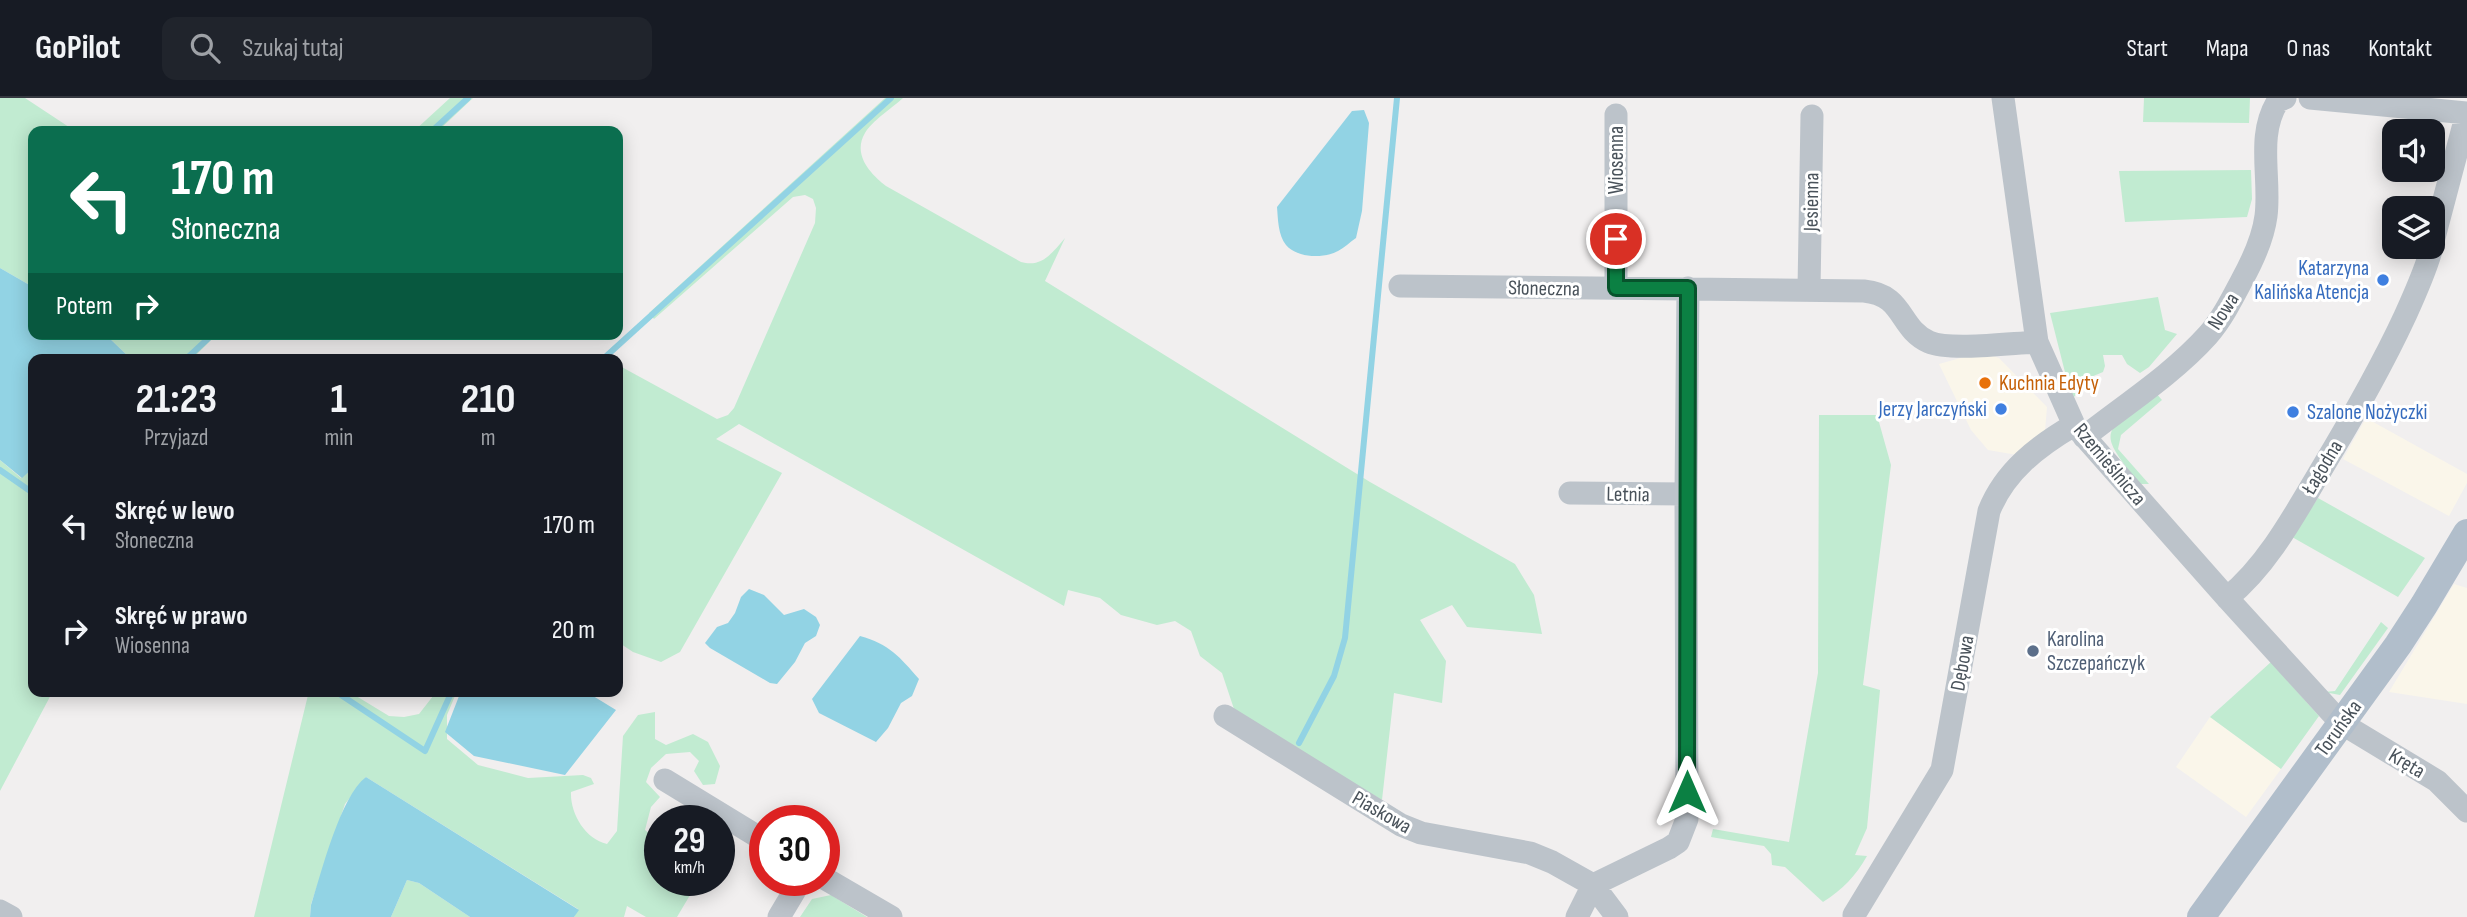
<!DOCTYPE html>
<html lang="pl">
<meta charset="utf-8">
<style>
body{margin:0;font-family:"Sofia Sans Condensed",sans-serif;background:#20242c;color:#f1f3f6;height:100vh;display:flex;flex-direction:column;font-size:26px;white-space:nowrap}
*{box-sizing:border-box;margin:0}
p{font-size:23px;color:#9ea1a6}
.icon{flex:none;width:38px;height:38px;fill:none;stroke:currentColor;stroke-width:2;stroke-linecap:round;stroke-linejoin:round}
.map{position:relative;flex:1;overflow:hidden}
.panel{position:absolute;left:28px;top:256px;width:595px;height:343px;display:flex;flex-direction:column;background:#171b24;border-radius:14px;box-shadow:0 4px 18px #0003}
.panel>*{flex:none}
.top-card{position:absolute;left:28px;top:28px;width:595px;height:214px;border-radius:14px;box-shadow:0 4px 18px #0003;background:#0b6e4f;color:#fff;overflow:hidden}
.tools{position:absolute;left:2382px;top:21px;display:grid;gap:14px}
.tools a{display:grid;place-items:center;width:63px;height:63px;border-radius:14px;background:#171b24;box-shadow:0 4px 18px #0003;font-size:35px}
.speed{position:absolute;left:644px;top:707px;display:flex;gap:14px;font-size:35px;font-weight:700;text-align:center}
.speed>*{display:grid;place-content:center;width:91px;height:91px;border-radius:50%;background:#171b24;box-shadow:0 4px 18px #0003;line-height:1}
.speed small{font-size:18px;font-weight:400}
.speed .limit{border:10px solid #d22;background:#fff;color:#111}
.pin{position:absolute;display:grid;place-items:center;width:60px;height:60px;color:#fff;margin:-30px;border:4px solid #fff;border-radius:50%;box-shadow:0 2px 7px #0007}
.me{position:absolute;width:77px;margin:-38px;rotate:0deg;stroke-linejoin:round;filter:drop-shadow(0 0 5px #0008)}
.turn{display:flex;align-items:center;gap:24px;height:147px;padding:0 28px;font-size:32px}
.turn .icon{width:91px;height:91px;stroke-width:2.5}
.turn b{display:block;font-size:49px;line-height:60px}
.then{display:flex;align-items:center;height:66px;padding:0 28px;background:#0003;gap:14px;font-size:26px}
.eta{display:flex;justify-content:space-evenly;align-items:center;height:119px;text-align:center}
.eta b{font-size:42px;font-weight:700;line-height:49px}
ul{padding:0;list-style:none}
li{display:flex;align-items:center;gap:21px;height:105px;padding:0 28px}
li div{flex:1}
li b{display:block;font-size:26px}
li em{font-style:normal}
header{display:flex;align-items:center;gap:42px;box-sizing:border-box;height:98px;padding:0 35px;background:#171b24;border-bottom:2px solid #363941}
header strong{font-size:33px}
nav{display:flex;gap:38px;margin-inline-start:auto;font-size:24px}
.search{width:490px;height:63px;background:#20242c;display:flex;align-items:center;gap:18px;box-sizing:border-box;padding:0 24px;border-radius:14px;color:#9ea1a6;font-size:26px}
.map>svg:first-child{display:block}
</style>
<header>
<strong>GoPilot</strong>
<div class="search"><svg class="icon" aria-label="search" viewBox="0 0 24 24"><circle cx="10" cy="10" r="6"/><path d="M15 15l6 6"/></svg>Szukaj tutaj</div>
<nav><a>Start</a><a>Mapa</a><a>O nas</a><a>Kontakt</a></nav>
</header>
<div class="map">
<svg width="2467" height="819" viewBox="0 0 2467 819">
<rect width="100%" height="100%" fill="#f1efef"/>
<path fill="#faf6ea" d="M1982,254l17,6 48,49 -2,24 -28,24 -29,-5 -17,-20 -32,-66z
M2366,320l101,56v9l-18,33 -106,-57z
M2454,486l13,4v116l-78,-12z
M2210,619l71,52 -35,48 -70,-50z"/>
<path fill="#c1ebd1" d="M0,0h25l50,33h-42v156l-33,-19z
M450,0h23l-35,33h-24z
M885,0h18c-10,9 -32,24 -38,35 -13,22 6,41 21,53l135,76c21,6 31,-9 44,-24l-20,43 325,201 145,82 19,31 8,39 -75,-7 -15,-22 -32,15 26,41 -4,42 -48,-10 -12,107 -147,-88 -13,-39 -22,-17 -9,-25 -16,-10 -18,4 -36,-10 -21,-17 -32,-8 -4,16 -325,-182 -23,15 66,34 -102,179 -19,10 -28,-10 -15,-10v-277l99,54 11,-4 6,-7 81,-185 1,-15 -3,-9 -8,-4 -12,2 -139,122 -5,-6z
M2144,0h106l-1,25 -106,-1z
M2251,72l1,29 -5,18 -122,5 -6,-51z
M2158,199l7,33 12,4 -28,33 -9,6 -13,-9 -5,-9h-19l2,11 -2,6 -12,5 -17,20 -5,-9 -19,-75z
M105,236h112l-25,25h-61z
M2155,294l7,8 -41,35 -3,14 31,35h-9c-46,-56 -36,-50 15,-92z
M1819,317h58l14,50 -28,220 17,5 -13,138 -12,27 12,1c-12,21 -24,33 -44,46l-38,-35 -13,-2 -1,-11 -7,-8 -53,-9 2,-8 76,13 29,-169z
M0,362l21,18 12,-10v223h20l-53,100z
M2318,400l107,60 -27,39 -106,-60z
M2381,524l7,6 -48,67 -16,-3 11,-1z
M2271,564l48,54 -38,53 -71,-52z
M309,593h39l41,25 15,1 15,-3 18,-23h20l-10,24v24l31,26 50,13 55,-3 8,3 3,6 -23,8c-1,21 14,47 36,52l10,-13 6,-95 15,-21 17,-3v27l11,6 27,-11 15,8 12,24 -5,18 -12,1 -9,-14 5,-10 -9,-9 -24,2 -15,14 -5,14 14,15 -9,10 -6,23 13,10 2,40h39l-22,37h-31l-19,-11 -3,11h-50l4,-8 -212,-132 -21,27 -34,100 -1,13h-56z
M407,782l12,3 51,34h-79z
M831,797l36,22h-67l12,-18z"/>
<path fill="#92d3e4" d="M1364,12l5,13 -7,88 -6,27c-6,4 -12,10 -18,13 -15,8 -41,7 -52,-6 -8,-10 -8,-26 -9,-38l75,-96z
M0,170l33,19v47h72l26,25h-98v109l-11,10 -22,-18z
M749,491l15,6 20,20 20,-6 12,8 4,8 -4,11 -11,7 -10,19 -18,22 -7,-1 -60,-35 -5,-5 12,-16 11,-4 7,-10 6,-16z
M860,538c29,8 40,21 59,43l-7,17 -11,7 -13,25 -12,14 -57,-29 -7,-14z
M461,593h124l31,19 -51,65 -91,-19 -29,-24z
M366,679l213,133 -5,7h-104l-51,-34 -12,-3 -16,37h-81l1,-12c11,-34 29,-108 55,-128z"/>
<g fill="none" stroke-linecap="round" stroke-linejoin="round">
<path stroke="#92d3e4" stroke-width="6" d="M432,33l36,-33
M186,261l27,-25
M603,261l288,-261
M0,372l33,23
M335,593l90,60 27,-60
M1299,645l35,-67 11,-38 52,-540"/>
<path stroke="#bcc3ca" stroke-width="23" d="M2003,0l34,244 37,83 153,173 114,125 96,58 30,30
M2310,0l157,15 -35,132
M1400,188l464,5c41,4 34,37 65,51 21,9 83,1 108,0
M1616,190v-173
M1809,191l3,-173
M2084,339c42,-33 89,-63 124,-102 14,-16 24,-36 34,-55 11,-20 21,-41 24,-64 5,-38 -10,-81 12,-115l7,-3
M1570,395l116,1
M2227,500c40,-32 68,-84 94,-128 30,-50 59,-100 84,-154 10,-22 21,-46 27,-69
M1225,618l176,109 20,8 109,20 22,9 41,23 24,32
M665,682l100,61
M824,780l67,39
M1593,787l76,-37 9,-6 9,-23 -1,-325 2,-206
M0,813l11,6
M1854,817l88,-145 47,-259c16,-40 49,-65 85,-86
M779,819l22,-37
M1577,819l16,-32"/>
<path stroke="#b1becb" stroke-width="28" d="M2201,819l197,-272 26,-40 43,-72"/>
</g>
<g fill="none" stroke-linecap="round" stroke-linejoin="round">
<defs>
<path id="route" d="M1616,141v49h72l-1,504"/>
</defs>
<use href="#route" stroke="#07532c" stroke-width="18"/>
<use href="#route" stroke="#0b8043" stroke-width="12"/>
</g>
<g fill="#3f7fe0" stroke="#fff" stroke-width="2.5">
<circle cx="2383" cy="182" r="7"/>
<circle cx="2001" cy="311" r="7"/>
<circle cx="2293" cy="314" r="7"/>
</g>
<circle fill="#e8710a" stroke="#fff" stroke-width="2.5" cx="1985" cy="285" r="7"/>
<circle fill="#5c6f8a" stroke="#fff" stroke-width="2.5" cx="2033" cy="553" r="7"/>
<g text-anchor="middle" stroke-width="6" stroke-linejoin="round" paint-order="stroke">
<g font-size="21" fill="#49525a" stroke="#fff">
<text transform="translate(1616 62) rotate(-90)" y="7">Wiosenna</text>
<text transform="translate(1811 104) rotate(-89)" y="7">Jesienna</text>
<text transform="translate(1544 190) rotate(1)" y="7">Słoneczna</text>
<text transform="translate(2223 213) rotate(-57)" y="7">Nowa</text>
<text transform="translate(2110 366) rotate(50)" y="7">Rzemieślnicza</text>
<text transform="translate(2322 369) rotate(-59)" y="7">Łagodna</text>
<text transform="translate(1628 396) rotate(1)" y="7">Letnia</text>
<text transform="translate(1962 565) rotate(-80)" y="7">Dębowa</text>
<text transform="translate(2338 630) rotate(-54)" y="7">Toruńska</text>
<text transform="translate(2407 665) rotate(31)" y="7">Kręta</text>
<text transform="translate(1382 714) rotate(30)" y="7">Piaskowa</text>
</g>
<g font-size="21" fill="#366cbe" stroke="#fff" text-anchor="end">
<text x="2369" y="177">Katarzyna<tspan x="2369" dy="24">Kalińska Atencja</tspan></text>
<text x="1987" y="318">Jerzy Jarczyński</text>
<text x="2307" y="321" text-anchor="start">Szalone Nożyczki</text>
</g>
<g font-size="21" fill="#c56008" stroke="#fff" text-anchor="start">
<text x="1999" y="292">Kuchnia Edyty</text>
</g>
<g font-size="21" fill="#4e5e75" stroke="#fff" text-anchor="start">
<text x="2047" y="548">Karolina<tspan x="2047" dy="24">Szczepańczyk</tspan></text>
</g>
</g>
</svg>
<div class="tools">
<a><svg class="icon" aria-label="sound" viewBox="0 0 24 24"><path d="M4 9h4l5-4v14l-5-4H4zM17 9q2 3 0 6"/></svg></a>
<a><svg class="icon" aria-label="layers" viewBox="0 0 24 24"><path d="M12 4l9 5-9 5-9-5zM3 14l9 5 9-5"/></svg></a>
</div>
<div class="speed"><div>29<small>km/h</small></div><div class="limit">30</div></div>
<div class="pin" style="left:1616px;top:141px;background:#d93025"><svg class="icon" aria-label="arrive" viewBox="0 0 24 24"><path d="M6 21V4h12l-3 4 3 4H6"/></svg></div>
<svg class="me" style="left:1687px;top:694px" viewBox="-20 -20 40 40"><path d="M0-17L14 15 0 8-14 15z" fill="#0b8043" stroke="#fff" stroke-width="4"/></svg>
<div class="top-card">
<div class="turn"><svg class="icon" aria-label="left" viewBox="0 0 24 24"><path d="M17 20v-9H6M10 6l-5 5 5 5"/></svg><div><b>170 m</b>Słoneczna</div></div>
<div class="then">Potem<svg class="icon" aria-label="right" viewBox="0 0 24 24"><path d="M7 20v-9h11M14 6l5 5-5 5"/></svg></div>
</div>
<section class="panel">
<div class="eta">
<div><b>21:23</b><p>Przyjazd</p></div>
<div><b>1</b><p>min</p></div>
<div><b>210</b><p>m</p></div>
</div>
<ul>
<li><svg class="icon" aria-label="left" viewBox="0 0 24 24"><path d="M17 20v-9H6M10 6l-5 5 5 5"/></svg><div><b>Skręć w lewo</b><p>Słoneczna</p></div><em>170 m</em></li>
<li><svg class="icon" aria-label="right" viewBox="0 0 24 24"><path d="M7 20v-9h11M14 6l5 5-5 5"/></svg><div><b>Skręć w prawo</b><p>Wiosenna</p></div><em>20 m</em></li>
</ul>
</section>
</div>
